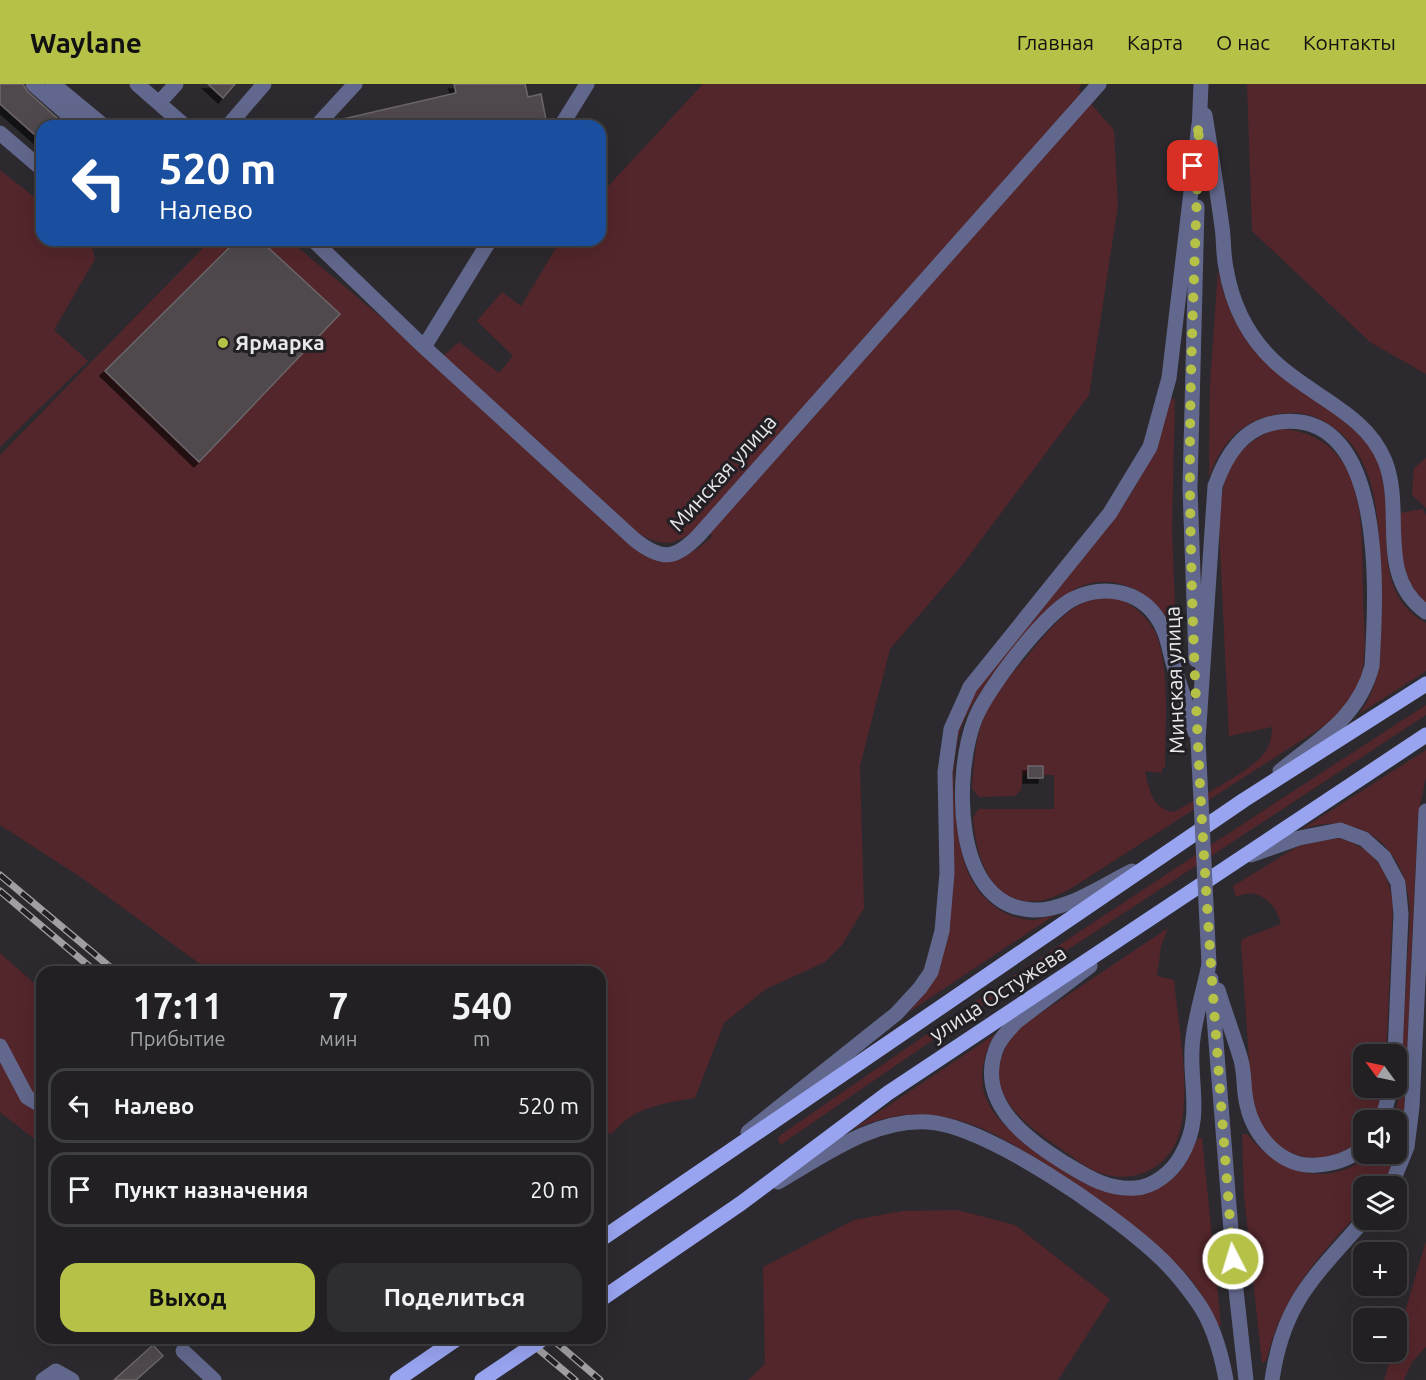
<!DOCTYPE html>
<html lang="ru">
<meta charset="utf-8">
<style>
body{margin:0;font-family:Ubuntu,sans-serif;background:#2e2d30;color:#f1f3f6;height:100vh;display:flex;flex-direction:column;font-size:22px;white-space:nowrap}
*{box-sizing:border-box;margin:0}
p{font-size:20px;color:#a2a3a6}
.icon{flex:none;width:33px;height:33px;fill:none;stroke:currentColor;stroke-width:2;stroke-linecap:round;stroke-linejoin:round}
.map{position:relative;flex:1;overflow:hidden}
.drawer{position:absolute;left:36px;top:882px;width:570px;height:378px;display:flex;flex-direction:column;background:#222023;border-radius:18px;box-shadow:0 6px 24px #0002,0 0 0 2px #3f3e41}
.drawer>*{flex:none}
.banner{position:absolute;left:36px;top:36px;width:570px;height:126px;border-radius:18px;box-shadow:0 6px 24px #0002,0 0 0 2px #3f3e41;background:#1a4fa0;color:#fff;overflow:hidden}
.needle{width:39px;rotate:303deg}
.tools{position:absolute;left:1353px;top:960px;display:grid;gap:12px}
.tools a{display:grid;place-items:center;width:54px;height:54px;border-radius:12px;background:#222023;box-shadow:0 6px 24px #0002,0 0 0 2px #3f3e41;font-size:30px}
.pin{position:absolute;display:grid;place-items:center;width:51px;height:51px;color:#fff;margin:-26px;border-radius:12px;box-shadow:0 3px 9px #0006}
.me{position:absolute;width:66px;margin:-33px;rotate:355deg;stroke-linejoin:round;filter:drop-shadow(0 0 4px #0008)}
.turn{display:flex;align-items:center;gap:21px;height:126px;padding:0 24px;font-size:27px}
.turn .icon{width:78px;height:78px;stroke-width:2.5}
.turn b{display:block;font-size:42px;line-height:51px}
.eta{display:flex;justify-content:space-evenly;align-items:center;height:102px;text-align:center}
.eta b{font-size:36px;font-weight:700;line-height:42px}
.action{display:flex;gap:12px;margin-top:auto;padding:12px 24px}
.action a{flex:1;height:69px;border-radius:18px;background:#b6c148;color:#111;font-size:24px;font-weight:700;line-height:69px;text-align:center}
.action a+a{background:#2e2d30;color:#f1f3f6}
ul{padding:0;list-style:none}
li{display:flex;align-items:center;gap:18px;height:75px;margin:0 12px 9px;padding:0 12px;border:3px solid #3f3e41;border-radius:18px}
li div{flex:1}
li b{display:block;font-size:22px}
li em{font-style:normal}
header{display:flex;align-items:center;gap:36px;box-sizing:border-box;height:84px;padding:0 30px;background:#b6c148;color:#111}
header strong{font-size:28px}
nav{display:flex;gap:33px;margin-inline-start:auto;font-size:21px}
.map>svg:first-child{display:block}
</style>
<header>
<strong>Waylane</strong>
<nav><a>Главная</a><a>Карта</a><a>О нас</a><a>Контакты</a></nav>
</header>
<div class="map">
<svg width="1426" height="1296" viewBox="0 0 1426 1296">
<defs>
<filter id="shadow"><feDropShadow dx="-5" dy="5" stdDeviation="0" flood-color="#0009"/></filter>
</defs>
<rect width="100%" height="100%" fill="#2d2a2f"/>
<path fill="#53262b" d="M703,0h379l-4,5 36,41 4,75 -29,190 -126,169 -73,85 -30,117 4,142 -22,37 -17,17 -59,27 -42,34 -29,75c-31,5 -62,9 -82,35l-13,1v-162h-389l-129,-94 -82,-53v-370l211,-215h78l147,123 199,183 25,16 36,-12 17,-14 -14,-9c-26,20 -35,20 -64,5l-194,-174 18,-16 40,31 14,-17 -36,-35 25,-29 19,14 40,-66h39v-45z
M1247,0h179v290l-56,-32 -118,-111z
M0,86l42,33v37h48l5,19 -41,71 34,31 -88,86z
M1218,186c15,74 51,97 109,139 17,12 35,25 46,43 30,55 -12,134 53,171v48l-67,43c28,-37 21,-82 20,-126 0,-55 4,-129 -49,-163 -19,-13 -38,-15 -60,-9 -32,7 -50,31 -61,61l1,-93z
M1171,315h4l-3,131 4,103h-2c-7,-18 -18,-31 -34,-41 -19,-11 -41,-14 -61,-5 -34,16 -107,106 -118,142 -13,38 -8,121 13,155 11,19 33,34 55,36 8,1 19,-4 27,-6l-147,98 22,-28 27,-259 20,-40 141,-173c25,-36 41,-71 52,-113z
M1277,344c92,7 84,94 86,163 0,32 6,66 -5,95 -4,14 -18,25 -28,36l-260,167c-8,4 -17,9 -26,11 -53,10 -68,-42 -71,-83l6,-8h75v-34h-31l-2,15 -6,6 -36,1 -7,-9c2,-26 3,-51 14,-76 8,-19 24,-36 38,-52 26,-31 68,-90 113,-50 8,7 18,18 21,29 12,40 7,86 7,128l-3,1v5l-17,-2c4,18 7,38 29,41 22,-13 71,-38 87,-55 8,-8 11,-18 11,-30l-43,9 -10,-209c3,-50 9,-78 58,-99z
M1426,374v50l-14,-13 2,-27z
M1423,425l3,7v88c-27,-29 -25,-53 -26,-91z
M1426,621v10l-432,283 -214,147 -2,-8c213,-149 430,-291 648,-432z
M1426,666v27l-8,38 -14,300c-4,25 -8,48 -21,70l-19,1 -1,22c-46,50 -80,85 -97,153l-4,2 -18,-167 -2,-62h5c24,30 63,51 102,34 8,-3 16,-12 24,-14 7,-2 17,0 23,0v-34h-3l7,-27c2,-43 5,-86 7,-128 1,-21 4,-44 2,-64 -6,-57 -52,-91 -107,-72z
M1339,754c36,11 48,30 54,66l-7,150h-22v34h19l-8,32h-11l-1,18c-27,27 -74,27 -97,-6 -9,-13 -12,-29 -15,-44l-10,-145 1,-4 39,-15c-5,-21 -23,-38 -45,-27l-3,-11 67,-41z
M1168,844l-7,18 -4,30 17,4c4,46 18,109 5,154 -11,37 -50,52 -84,37 -13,-6 -26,-17 -38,-25 -46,-30 -83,-67 -37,-119z
M0,869l42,37v155l-42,-33z
M994,951c-32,61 5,91 52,121 12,8 25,20 38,26 13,5 66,1 83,1l14,-13 17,-32h4l19,188 -4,-1c-10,-23 -23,-46 -43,-63 -21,-19 -47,-34 -70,-51 -45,-33 -95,-79 -150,-92 -36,-9 -69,-4 -102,11z
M957,1126l58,15 95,74 -52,81h-310l17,-16 -2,-97 91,-47 48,-9z
M1426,1157v106l-14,15 -8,18h-20l9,-28h3l1,-13z"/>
<path fill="#504a4d" stroke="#6c6569" stroke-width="1.5" filter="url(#shadow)" d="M0,0h23l4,7 39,35h-24v15l-42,-37z
M208,0h27l-12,14z
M454,0h71l3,13 13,-3 5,26 -27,6h-184l-1,-5 122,-28z
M237,156h23l80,74 -141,148 -94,-91z
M1028,682h15v12h-15z
M153,1261l10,11 -27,24h-22z"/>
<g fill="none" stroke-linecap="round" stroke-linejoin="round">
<path stroke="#62688d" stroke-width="15" d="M33,0l48,42
M53,0l51,42
M137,0l48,42
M159,19l17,-19
M1205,31c6,37 12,75 17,112 2,13 1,27 4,41 6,36 22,69 49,94 35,34 91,51 110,99 20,50 -10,115 41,151
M228,42l36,-42
M321,42l-1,-4 35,-38
M561,42l26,-42
M1199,48l2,-48
M0,49l42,36
M313,156l111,107 211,193c27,21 40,20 64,-5l400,-451
M424,263l66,-107
M1196,576l-6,-172 7,-281
M1198,656l17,-254c11,-31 28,-59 64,-64 109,-14 97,176 93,244 -13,51 -53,73 -92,105
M1251,771l48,-17 41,-8 24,9 20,18 14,26 3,31 -6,140
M1132,787c-29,14 -67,41 -100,39 -81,-4 -78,-138 -57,-191 11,-29 72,-109 100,-121 28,-13 62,-8 81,18 11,15 12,30 17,47 7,23 15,46 22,69
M1090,882l-74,56c-8,9 -18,18 -21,30 -17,51 31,87 68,110 23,14 44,28 72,26 19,-1 37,-16 46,-32 22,-38 9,-68 11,-107 1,-27 12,-58 17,-85
M1211,895l24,302 11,99
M1218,906c7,23 16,46 23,70 4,14 2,30 6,45 7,32 35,63 70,60 17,-1 34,-7 47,-18
M0,962l27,51 15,9
M1382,1036l9,-32
M748,1048l148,-118 24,-26 11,-16 11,-41 5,-58 -2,-101 6,-43 19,-42 140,-174 40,-66 19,-69 30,-254
M778,1098c47,-27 94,-63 150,-60 59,4 181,89 226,130 16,14 30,31 42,48 17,23 25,52 30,80
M1391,1102l16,-39 5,-40 14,-296
M183,1267l31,29
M43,1296l13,-9 16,9
M1272,1296c11,-78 43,-104 92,-160"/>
<path stroke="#98a4f0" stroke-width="15" d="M600,1156l644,-440 182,-116
M600,1216l140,-96 148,-111 538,-358
M397,1296l61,-42"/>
<defs>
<path id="rail" d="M0,791l116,97
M0,807l96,81
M525,1254l50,42
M551,1254l49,42"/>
</defs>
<use href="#rail" stroke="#a19fa3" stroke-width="7"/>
<use href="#rail" stroke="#232025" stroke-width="4.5" stroke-dasharray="14" stroke-linecap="butt"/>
<path stroke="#62688d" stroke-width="15" d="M1198,656l11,224"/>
<path stroke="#98a4f0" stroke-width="15" d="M482,1296l62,-42"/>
</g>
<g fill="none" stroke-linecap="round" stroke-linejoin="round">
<path stroke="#b6c148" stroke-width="10" stroke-dasharray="0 18" d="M1193,82l6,-42c-3,121 -10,244 -9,365 3,257 23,514 43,770"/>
</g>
<circle fill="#b6c148" stroke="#232025" stroke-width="2" cx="223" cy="259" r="6"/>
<g text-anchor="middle" stroke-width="6" stroke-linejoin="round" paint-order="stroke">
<g font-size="21" font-weight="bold" fill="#e8e7ea" stroke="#232025" text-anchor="start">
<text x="235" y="266">Ярмарка</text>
</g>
<g font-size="21" fill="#e8e7ea" stroke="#232025">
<text transform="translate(723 389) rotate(-48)" y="7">Минская улица</text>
<text transform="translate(1175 596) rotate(-92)" y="7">Минская улица</text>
<text transform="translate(998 910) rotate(-33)" y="7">улица Остужева</text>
</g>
</g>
</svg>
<div class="tools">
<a><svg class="needle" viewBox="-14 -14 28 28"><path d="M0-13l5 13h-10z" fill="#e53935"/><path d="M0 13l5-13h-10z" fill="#a2a3a6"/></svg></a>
<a><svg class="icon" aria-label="sound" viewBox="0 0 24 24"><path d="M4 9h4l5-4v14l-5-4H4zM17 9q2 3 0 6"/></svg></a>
<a><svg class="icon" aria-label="layers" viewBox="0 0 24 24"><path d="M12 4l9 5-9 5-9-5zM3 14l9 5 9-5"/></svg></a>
<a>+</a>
<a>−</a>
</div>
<div class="pin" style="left:1193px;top:82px;background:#d93025"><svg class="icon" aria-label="arrive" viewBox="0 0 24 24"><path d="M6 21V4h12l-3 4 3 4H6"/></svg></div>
<svg class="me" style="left:1233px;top:1175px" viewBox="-20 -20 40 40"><circle r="17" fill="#b6c148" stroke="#fff" stroke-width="3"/><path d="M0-11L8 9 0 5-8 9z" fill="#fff"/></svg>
<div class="banner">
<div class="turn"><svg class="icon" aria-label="left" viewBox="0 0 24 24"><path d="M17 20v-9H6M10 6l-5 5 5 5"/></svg><div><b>520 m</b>Налево</div></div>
</div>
<section class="drawer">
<div class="eta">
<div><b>17:11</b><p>Прибытие</p></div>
<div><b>7</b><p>мин</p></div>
<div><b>540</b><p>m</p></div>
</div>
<ul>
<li><svg class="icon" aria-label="left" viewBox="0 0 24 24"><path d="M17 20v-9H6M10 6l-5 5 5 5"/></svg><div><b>Налево</b></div><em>520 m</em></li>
<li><svg class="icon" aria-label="arrive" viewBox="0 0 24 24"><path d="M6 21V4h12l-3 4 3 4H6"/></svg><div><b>Пункт назначения</b></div><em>20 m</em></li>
</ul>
<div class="action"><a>Выход</a><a>Поделиться</a></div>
</section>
</div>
